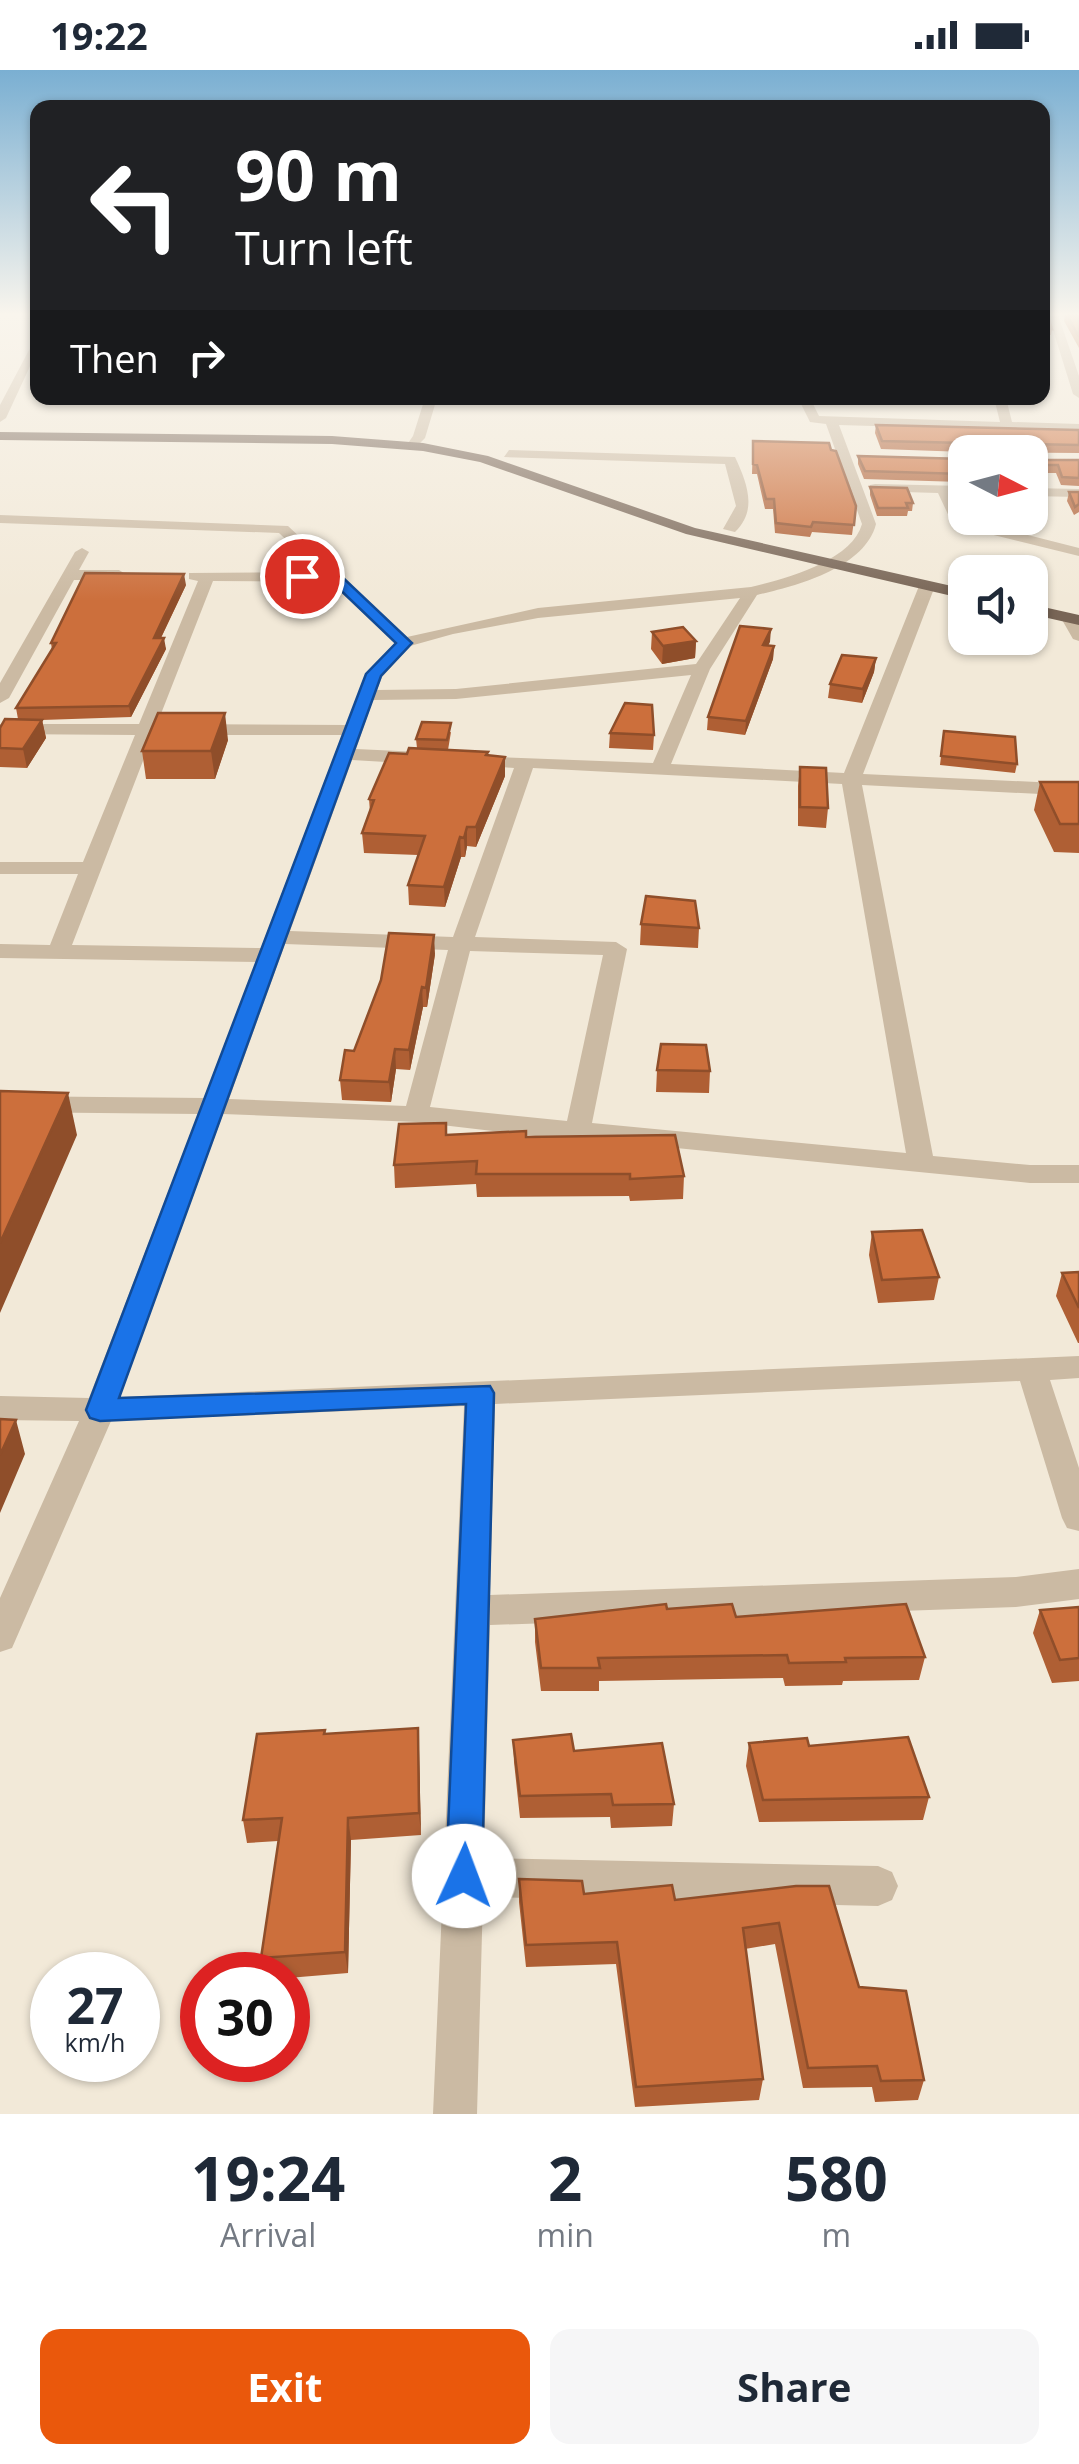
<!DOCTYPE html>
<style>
body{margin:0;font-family:"Open Sans",sans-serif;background:#f6f6f7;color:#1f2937;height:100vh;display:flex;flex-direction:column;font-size:38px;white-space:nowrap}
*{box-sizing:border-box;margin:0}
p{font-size:32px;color:#747a83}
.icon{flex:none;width:55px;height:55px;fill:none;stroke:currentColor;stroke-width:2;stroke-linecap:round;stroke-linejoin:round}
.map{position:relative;height:2044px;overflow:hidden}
.drawer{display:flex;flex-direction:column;background:#fff;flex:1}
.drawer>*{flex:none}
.banner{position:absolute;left:30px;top:30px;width:1020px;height:305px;border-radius:20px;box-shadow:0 2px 8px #0004;background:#202124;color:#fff;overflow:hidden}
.needle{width:65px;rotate:96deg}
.buttons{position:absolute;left:948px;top:365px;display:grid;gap:20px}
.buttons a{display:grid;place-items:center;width:100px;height:100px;border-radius:20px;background:#fff;box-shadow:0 2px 8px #0004;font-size:50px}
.speed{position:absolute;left:30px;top:1882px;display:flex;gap:20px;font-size:50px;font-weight:700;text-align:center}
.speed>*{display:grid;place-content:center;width:130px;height:130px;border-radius:50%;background:#fff;box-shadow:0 2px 8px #0004;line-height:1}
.speed small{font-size:25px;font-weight:400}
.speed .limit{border:15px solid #d22;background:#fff;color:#111}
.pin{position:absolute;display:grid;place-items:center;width:85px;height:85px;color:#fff;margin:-42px;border:5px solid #fff;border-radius:50%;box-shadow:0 2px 10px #0007}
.me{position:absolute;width:110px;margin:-55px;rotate:2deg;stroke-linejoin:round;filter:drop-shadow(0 0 8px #0008)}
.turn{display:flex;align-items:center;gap:35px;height:210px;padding:0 40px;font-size:45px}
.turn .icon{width:130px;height:130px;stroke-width:2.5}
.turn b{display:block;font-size:70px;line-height:85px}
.then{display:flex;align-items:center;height:95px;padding:0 40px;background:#0003;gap:20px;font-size:38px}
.eta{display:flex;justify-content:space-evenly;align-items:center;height:170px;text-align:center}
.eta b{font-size:60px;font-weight:700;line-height:70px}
.action{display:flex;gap:20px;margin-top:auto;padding:20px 40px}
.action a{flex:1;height:115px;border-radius:20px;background:#ea580c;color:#fff;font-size:40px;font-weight:700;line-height:115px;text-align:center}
.action a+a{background:#f6f6f7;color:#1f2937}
.status{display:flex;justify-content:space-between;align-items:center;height:70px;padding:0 50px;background:#fff;direction:ltr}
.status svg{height:28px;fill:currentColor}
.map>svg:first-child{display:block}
</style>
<div class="status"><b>19:22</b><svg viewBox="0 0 49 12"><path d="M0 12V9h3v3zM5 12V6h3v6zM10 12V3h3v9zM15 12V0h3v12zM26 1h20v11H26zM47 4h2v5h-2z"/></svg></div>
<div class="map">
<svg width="1079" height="2044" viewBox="0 0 1079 2044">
<rect width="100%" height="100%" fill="#f2e9d8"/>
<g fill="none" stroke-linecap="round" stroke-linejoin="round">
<path fill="#cbbaa3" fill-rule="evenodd" d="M1058,245l21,61v22l-6,-4 -24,-77z
M38,263v16l-32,69 -6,4v-17z
M425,328h12l-12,40 -11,11h-10l9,-13z
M798,328h12l9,18 181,6 -6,-24h12l6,24 67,2v8l-240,-7 37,99c-11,44 -80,62 -119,71l-47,74 -39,95 173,9 75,-187 13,-3 3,3 -72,188 216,10v12l-217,-11 71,371 97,9h49v18h-49l-444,-44 -9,2 -161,-19 -193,-8 -103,283 959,-41v22l-29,2 29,88v63l-12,-3 -5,-10 -42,-137 -525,23 -5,191 526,-18 63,-8v30l-63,8 -526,18 -6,233 394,8 14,6 6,14 -6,14 -14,6 -395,-9 -6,217h-44l31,-708 -353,15 -99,227 -12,4v-54l79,-177 -79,-1v-24l89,2 109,-284 -198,-2v-16l204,2 52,-136 -256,-4v-14l50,1 28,-71h-78v-12h83l52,-127 -135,-1v-10h139l59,-143 -9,-2v-6l131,-1 -41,-39 -279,-10v-8l288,11 119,111 131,-29 213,-21c34,-8 101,-26 111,-63l-36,-100 -16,-2zM213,511l117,1 65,61 -30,32 -18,50 -190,-1zM740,528l-44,66 -240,25 -79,1 5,-13 28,-31 43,-12 85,-16zM691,605l-38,88 -185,-7v8l46,4 -61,169 -163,-6 62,-171 68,4 9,-6 -9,-6 -64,-3 17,-49 83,-1zM153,665h189l-81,213 -189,-3zM533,698l309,16 64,369 -314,-30 35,-174 -11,-7 -141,-5zM285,874l163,6 -42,156 -177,-7zM470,881l133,4 -36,166 -137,-14z
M509,380l226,7c12,26 23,53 0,75l-12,-3 13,-23 -11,-42 -221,-7z
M875,414l90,2v8h-13l12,25 115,29v8l-126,-31 -15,-32 -68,-2v-6z
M1030,418l49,1v8l-49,-1z
M82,478l7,4 -10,18h40l8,5 -8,5h-45l-65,118 -9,5v-20l75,-131z
M1069,543l10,9v19l-6,-2 -12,-21z"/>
<path fill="#786556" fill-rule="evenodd" d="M0,362l332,4 91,7 65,13 207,72 270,61v10l-279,-65 -206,-72 -57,-11 -91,-7 -332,-4z
M1030,534l49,11v10l-49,-11z"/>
</g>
<path fill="#af5f34" d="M1042,245l10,14 -1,6h-9z
M1065,245h14v33l-15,-27z
M751,328h37v3l-37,-1z
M876,355l203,5v23l-114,-1 -84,-3 -6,-16z
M753,371l78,9 25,56 -4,29 -40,-3 -2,5 -35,-4 -2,-24h-8l-8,-35h-5z
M1030,385l1,5h48v26l-18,-1 -5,-12h-26z
M858,386l107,3v14h-3l-1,9 -97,-3 -6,-15z
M870,417l43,16 -1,8h-4l-1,5h-30l-7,-21z
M1069,422h10v20l-5,3 -7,-14z
M186,515l-25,53 5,11 -35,68 -89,3 4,18 -19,30 -27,-1v-39l18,-9 -2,-11 36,-58 -1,-7z
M771,559l-3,16 6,1 -1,13 -28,76 -38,-5 1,-13z
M652,562l44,9 -1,17 -33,6 -11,-15z
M876,588l-2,14 -12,31 -34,-5 2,-14z
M944,661l73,33 -2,9 -75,-8z
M451,662l-3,18 -31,-2 -1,-9z
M610,663l44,2 -1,15 -44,-2z
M228,670l-13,39h-69l-4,-28z
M488,686l17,20 -29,71 -9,-1 -2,11h-4l-16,50 -36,-2 -1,-20 10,-30 -54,-2 -2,-20 8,-21 -1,-13z
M800,697l28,41 -2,20 -28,-2v-40z
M1040,712h39v71l-25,-1 -20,-42z
M641,854l58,4 -1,20 -58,-3z
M435,884l-8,53h-4l-13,63 -14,-1 -5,33 -49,-2 -2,-20 14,-29z
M657,1000l53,1 -1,22 -53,-1z
M446,1065l80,2 158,39 -1,23 -53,2 -1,-5 -152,1 -1,-13 -81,4 -1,-23z
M872,1162l67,45 -5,23 -56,3 -9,-48z
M1079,1202v71h-1l-22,-47 6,-23z
M1079,1537v74l-27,2 -19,-50 7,-23z
M667,1539l69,8 189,40 -6,23 -76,1 -1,4 -57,1 -2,-8 -184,3v10h-58l-6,-49v-23z
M418,1658l3,107 -70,5 -3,133 -60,5v-3h-23l-4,-17 17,-117 -31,2 -4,-23 82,-86z
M513,1670l61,11 100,53 -2,22 -61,2 -1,-11 -90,1 -6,-56z
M749,1673l60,3 120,51 -6,23 -164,2 -13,-56z
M519,1809l65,15 91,6 121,-14 63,101 65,93 -6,20 -43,2 -3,-15 -69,1 -28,-144 -30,5 18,130 -4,21 -124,7 -19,-143 -90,3 -7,-65z"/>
<path fill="#8f4e2a" d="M184,504l2,11 -31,65 -1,-12z
M771,559l-1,13 -8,16 1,-13z
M164,568l2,11 -35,68 -2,-11z
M696,571l-1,17 -33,6 1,-18z
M774,576l-1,13 -28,76 1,-14z
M876,588l-2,14 -12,31 1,-14z
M225,643l3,27 -13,39 -4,-28z
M42,650l4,18 -19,30 -4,-19z
M505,687v19l-29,71v-20z
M467,757v19l-2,11 -1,-19z
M460,767l1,20 -16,50 -1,-20z
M434,865l1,19 -8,53 -1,-19z
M422,917l1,20 -13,63 -1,-20z
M395,979l1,20 -5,33 -2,-20z
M68,1023l9,42 -77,178v-70z
M16,1350l9,34 -25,59v-58z
M418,1658l1,22 2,85 -2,-22z
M348,1748l3,22 -3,133 -3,-21z"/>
<path fill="#cc6f3c" stroke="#8f4e2a" stroke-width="2.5" d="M1042,245h6l4,14 -10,-1z
M1067,245h12v22z
M876,355l203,5v15l-48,-1 -3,4 1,4h-60l-3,-9 -84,-2z
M753,371l76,2 2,7 5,1 20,55 -2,19 -41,-3 -2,5 -35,-4 -2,-24h-8l-9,-34 -4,-1z
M1030,385l1,5h48v18l-17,-1 -4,-12h-28z
M858,386l107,3v6h-11l9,9 -98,-3z
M870,417l37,1 6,15h-7l2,5h-30z
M1069,422h10v12l-4,3z
M85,503l99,1 -30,64h10l-35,68 -113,2 40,-65h-5z
M740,556l31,3 -8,16 11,1 -28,75 -38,-4z
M683,557l13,14 -33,5 -11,-14z
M842,585l34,3 -13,31 -33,-5z
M625,633l27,2 2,30 -44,-2z
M158,643h67l-14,38h-69z
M5,649l37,1 -19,29 -23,-1v-20z
M422,652l29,1 -4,17 -31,-1z
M944,661l71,6 2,27 -76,-8z
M409,678l79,4 -2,3 19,2 -29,70h-9l-3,11 -4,-1 -16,50 -36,-2 17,-49 -63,-3 12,-33 -5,-1 20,-46 18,1z
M800,697l26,1 2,40 -28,-1z
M1040,712h39v42h-19z
M646,826l49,5 4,27 -58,-4z
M389,863l45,2 -8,53 -4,-1 -13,63 -14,-1 -6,33 -49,-2 5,-30 9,1 27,-71z
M661,974l45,1 4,26 -53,-1z
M0,1021l68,2 -68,150z
M446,1053v12l80,-4v6l149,-2 9,41 -54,3v-5h-154l1,-13 -83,4 5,-41z
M922,1160l17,47 -57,3 -10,-48z
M1079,1202v36l-17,-35z
M0,1349l16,1 -16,35z
M666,1534l1,5 65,-5 4,13 170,-13 19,53 -80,1 1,4 -57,1 -2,-8 -189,3 2,10h-59l-6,-49z
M1079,1537v51l-19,2 -20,-50z
M418,1658l1,85 -71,5 -3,134 -84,6 21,-140 -39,2 14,-86 68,-4 -1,4z
M571,1664l3,17 88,-8 12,61 -61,1 -2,-11 -91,2 -7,-56z
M908,1667l21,60 -166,3 -14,-57 58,-5 2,8z
M519,1809l63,2 2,13 88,-9 3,15 121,-14h33l30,101 47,4 18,89 -43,1 -4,-15 -69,2 -29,-145 -36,5 20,151 -127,8 -19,-145 -91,3z"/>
<linearGradient id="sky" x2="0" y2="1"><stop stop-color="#7aafd2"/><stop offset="0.46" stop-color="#f9f5ed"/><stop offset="1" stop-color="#f9f5ed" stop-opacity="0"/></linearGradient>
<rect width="1079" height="531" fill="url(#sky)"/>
<path fill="#1a73e8" stroke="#114b97" stroke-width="2.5" d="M302,502l37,2 73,69 -31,33 -262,722 371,-12 4,7 -12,483 -5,13 -13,5 -13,-5 -5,-13 20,-472 -366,17 -10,-3 -4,-8 280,-736 30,-31 -65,-62 -34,-2z"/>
</svg>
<div class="buttons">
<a><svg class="needle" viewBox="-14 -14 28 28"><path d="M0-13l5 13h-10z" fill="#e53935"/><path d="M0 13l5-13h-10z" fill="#747a83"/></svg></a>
<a><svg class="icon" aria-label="sound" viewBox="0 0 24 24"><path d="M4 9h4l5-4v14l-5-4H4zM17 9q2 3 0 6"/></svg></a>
</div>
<div class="speed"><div>27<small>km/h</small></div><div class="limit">30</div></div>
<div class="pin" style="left:302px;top:506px;background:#d93025"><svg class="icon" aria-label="arrive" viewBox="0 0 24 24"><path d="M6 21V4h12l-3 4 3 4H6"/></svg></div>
<svg class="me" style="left:464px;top:1806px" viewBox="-20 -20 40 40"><circle r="19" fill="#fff"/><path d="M0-13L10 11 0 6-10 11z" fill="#1a73e8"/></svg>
<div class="banner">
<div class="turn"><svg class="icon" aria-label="left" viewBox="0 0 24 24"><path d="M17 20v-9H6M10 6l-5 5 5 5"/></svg><div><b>90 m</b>Turn left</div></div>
<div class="then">Then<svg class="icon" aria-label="right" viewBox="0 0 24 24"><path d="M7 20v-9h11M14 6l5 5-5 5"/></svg></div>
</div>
</div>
<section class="drawer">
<div class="eta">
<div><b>19:24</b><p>Arrival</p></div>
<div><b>2</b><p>min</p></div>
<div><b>580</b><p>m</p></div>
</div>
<div class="action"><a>Exit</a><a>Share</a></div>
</section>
